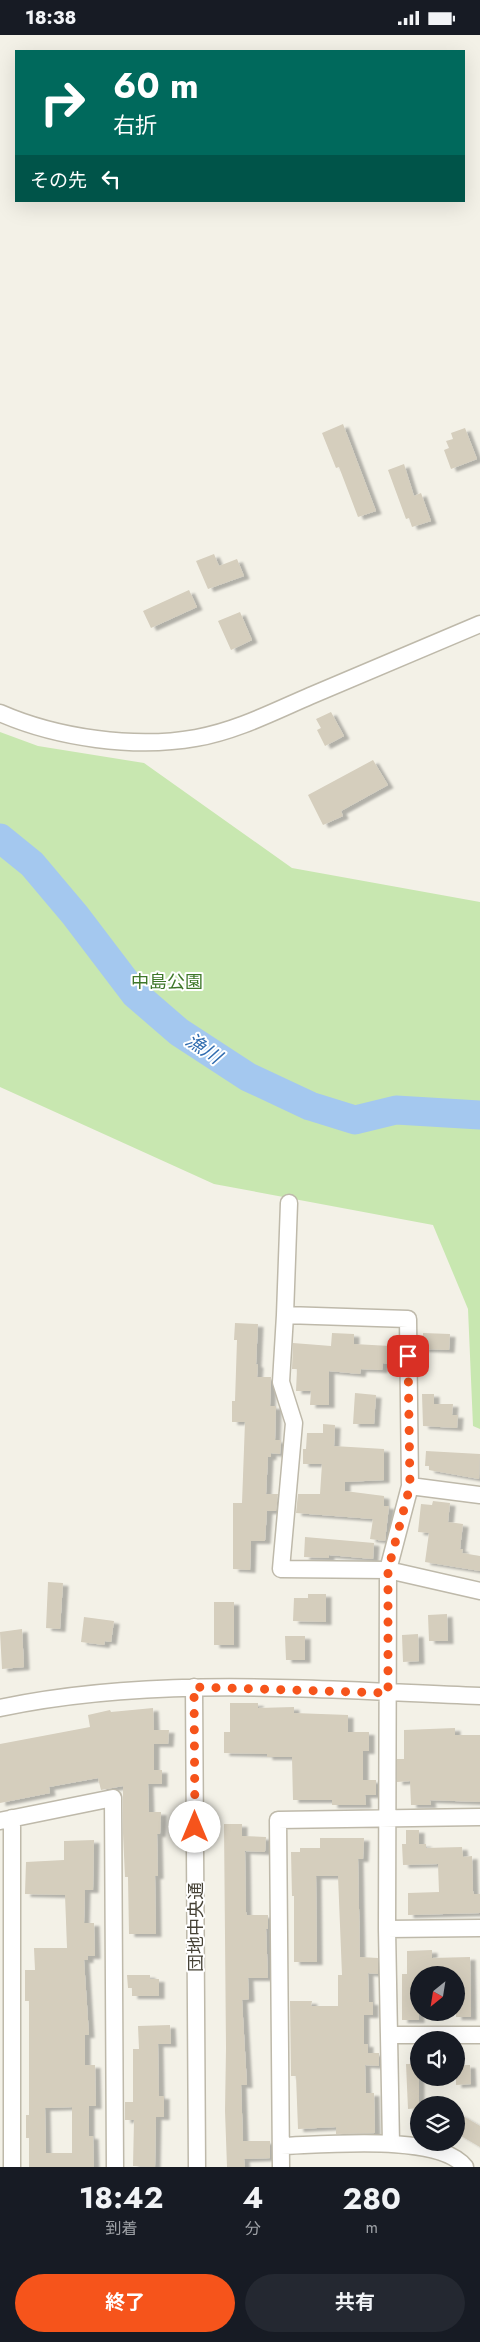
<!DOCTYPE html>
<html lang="ja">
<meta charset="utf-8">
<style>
body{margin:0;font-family:Jost,"Noto Sans JP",sans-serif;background:#242831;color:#f1f3f6;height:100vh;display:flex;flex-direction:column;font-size:19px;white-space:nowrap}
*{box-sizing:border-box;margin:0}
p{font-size:16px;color:#9ea1a6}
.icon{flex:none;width:28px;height:28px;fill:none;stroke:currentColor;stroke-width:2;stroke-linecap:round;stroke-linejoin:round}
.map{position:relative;height:2132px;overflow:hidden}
.details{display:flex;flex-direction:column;background:#171b24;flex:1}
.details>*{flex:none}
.banner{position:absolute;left:15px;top:15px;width:450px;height:152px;border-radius:0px;box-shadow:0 5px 20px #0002;background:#00695c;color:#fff;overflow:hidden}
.needle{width:32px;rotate:210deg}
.buttons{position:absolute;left:410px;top:1931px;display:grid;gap:10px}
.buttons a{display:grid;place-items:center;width:55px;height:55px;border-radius:50%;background:#171b24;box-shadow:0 5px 20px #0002;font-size:25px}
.pin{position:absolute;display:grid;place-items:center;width:42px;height:42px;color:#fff;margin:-21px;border-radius:10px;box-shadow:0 2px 8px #0006}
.me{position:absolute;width:55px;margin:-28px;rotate:0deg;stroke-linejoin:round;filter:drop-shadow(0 0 4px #0008)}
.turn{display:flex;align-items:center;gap:18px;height:105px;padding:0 15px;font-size:22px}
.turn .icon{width:65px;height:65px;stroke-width:2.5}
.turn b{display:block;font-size:35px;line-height:42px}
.then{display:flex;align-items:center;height:48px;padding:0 15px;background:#0003;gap:10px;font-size:19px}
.eta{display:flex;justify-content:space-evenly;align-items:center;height:85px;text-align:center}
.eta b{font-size:30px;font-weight:700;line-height:35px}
.cta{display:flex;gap:10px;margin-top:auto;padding:10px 15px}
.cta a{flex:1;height:58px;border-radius:30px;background:#f6541b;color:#fff;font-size:20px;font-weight:700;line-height:58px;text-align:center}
.cta a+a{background:#242831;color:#f1f3f6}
.status{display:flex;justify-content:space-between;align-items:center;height:35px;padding:0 25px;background:#171b24;direction:ltr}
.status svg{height:14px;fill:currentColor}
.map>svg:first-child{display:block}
</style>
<div class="status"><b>18:38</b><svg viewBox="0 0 49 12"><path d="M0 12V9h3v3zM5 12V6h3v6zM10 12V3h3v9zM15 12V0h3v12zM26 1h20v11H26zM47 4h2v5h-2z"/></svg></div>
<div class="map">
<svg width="480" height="2132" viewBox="0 0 480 2132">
<defs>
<filter id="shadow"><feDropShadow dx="5.5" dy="3" stdDeviation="1" flood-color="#0004"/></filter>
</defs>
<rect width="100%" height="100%" fill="#f3f1e7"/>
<path fill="#c8e7b0" d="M0,697l38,14 106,17 148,105 188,34v527l-7,-3 -5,-117 -35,-84 -219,-41 -214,-97z"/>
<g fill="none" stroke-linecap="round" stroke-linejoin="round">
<path stroke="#a4c8ef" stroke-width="29" d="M0,803l32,26 43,51 60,79 44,38 69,45 62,29 45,14 41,-10 84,5"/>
</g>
<path fill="#d5cebd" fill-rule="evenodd" filter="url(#shadow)" d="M343,389l33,87 -18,6 -19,-50 -3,1 -14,-35z
M465,393l12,31 -26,10 -7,-19 5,-2 -3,-7 7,-2 -2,-6z
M404,429l10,32 7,-3 10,28 -19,6 -3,-9 -3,1 -18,-49z
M214,519l5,12 18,-7 7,17 -36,13 -12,-28z
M189,555l8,17 -46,21 -8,-17z
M240,577l12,28 -21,10 -13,-29z
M331,677l13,24 -19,10 -8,-16 4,-2 -5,-9z
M373,725l15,25 -47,26 2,5 -20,9 -15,-30z
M235,1288l23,1 -2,40 2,1 -1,12h14l-1,29h6l-1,34h6l-1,14 -9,-1v4h-3l-2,37h12l-2,17h-9l-2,30h-14l-1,29 -17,-1v-66h9l3,-81h-13v-21h3l2,-61h-3z
M332,1298l22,1v10l36,2v18l-7,-1 -1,7 -21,-1 -1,5 -31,-3v34h-19l1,-14h-15l1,-22h-5l1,-26 38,3z
M423,1298l27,1 -1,16 -26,-1z
M355,1358l21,2 -2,29h-21z
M422,1359h12v10h19l-1,11h6l-1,13 -34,-2z
M323,1389l12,1 -1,21 50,3v31l-39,2v9l39,5v10h5l-4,35 -15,-2 3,-20 -77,-6 2,-19h22l2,-30h-19v-15h3l1,-16h16z
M426,1416l54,3 -1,25 -50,-9v-4h-4z
M433,1466l17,2 -2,19 15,2 -3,25h3l-1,4 18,3v15l-55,-9 4,-29 -11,-1 3,-28 11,1z
M305,1502l69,6 -1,16 -44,-4v3l-25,-1z
M48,1547l15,1 -3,46 -14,-1z
M308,1559h18v28l-33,-1 1,-23h14z
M214,1567h20v43h-20z
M447,1579l1,27h-19l-1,-26z
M84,1582l30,4 -3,21 -6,-1 -1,4 -23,-3z
M22,1594l2,38 -22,2 -2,-37z
M418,1599l1,27 -16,1 -1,-27z
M285,1601h20v24h-19z
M230,1668h28v5l36,-1v6l54,2v17h21v19h-6v29h13v15h-11l1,10h-34v-5h-39l-1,-43h-25v-3l-43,-1v-21h6z
M153,1673l1,22h15l-1,14h-14v26h8v14h-14l1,28h12l-1,22h-3l1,42h-3l1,58h-27l-1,-57h-3l-2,-44v-47l-22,4 -3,-12 -49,9 1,6 -50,10v-59l90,-17 -2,-12 22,-5 1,2z
M455,1693v7h25v67l-50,-2 1,5h-20l-1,-24 -13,1v-23h7v-29z
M224,1789h18v12l24,1 -1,15 -20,-1 1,61 1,3h21v14h-2l2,49h-20l1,21 -7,1 5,85h-6l2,56h27v17l-26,1 1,8h-18l-2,-56 1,-63z
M406,1795h13v14h7v4l36,-1 1,10 9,-1 1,35 1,3h6v19l-72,2v-22l31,-1 -1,-28 -35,1 -1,-21h4z
M320,1803h44l-1,21h-5l2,98 18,1v16l-10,-1 1,29h4v13h-9v29h4v9h11v13l-14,-1 1,28h8l1,40 -39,1v-7l-38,2 -2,-53h-5l-1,-75h22l-1,5h27v-31h4l-4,-99h-22l1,86h-23v-66h-2l-1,-44h9v-4h20z
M94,1805l-1,50h-8l-1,33h10l1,33h-7v4h-4l5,75h-4v30h10l1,41h-7v30h4l1,31h-65v-29h-3v-23h3v-114h-4v-31h10l-1,-22h33l-2,-53 -40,-1 1,-32 38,-2v-19zM72,2072v46h-26l-1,-45z
M432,1915v8l38,-1 1,60h-15v-42h-37v45h-17v-46h5v-23z
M127,1940h23v4h9v17h-27v-8h-4z
M170,1990l1,19h-13l1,52h5v21h-8l-1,50 -22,-1 1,-46h-9v-18h8v-53h6l-1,-23z
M406,2029h13v44l-11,1z
M456,2030h14l1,19 -15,1z
M456,2077l24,14v21l-24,-14z"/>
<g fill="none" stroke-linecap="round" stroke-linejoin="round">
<defs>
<path id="minor" d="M0,678c57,25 135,36 196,25 40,-7 77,-26 114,-42 56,-24 113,-48 170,-72
M285,1280l4,-112
M410,1451l70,9
M194,1652l3,480
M0,1673c157,-33 320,-18 480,-12
M12,1783v349
M0,1786l113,-23 2,369
M387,1894l93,-1
M389,2000h91
M391,2109l-4,-215 1,-359 22,-84 -2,-167 -123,-4 -4,67 13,41 -13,146 107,1 92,21
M281,2111c41,-1 159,-13 184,21
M281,2132l-3,-347 202,-3"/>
</defs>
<use href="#minor" stroke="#beb9aa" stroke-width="19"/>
<use href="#minor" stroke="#fff" stroke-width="16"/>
</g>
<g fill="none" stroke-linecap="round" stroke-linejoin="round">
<path stroke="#f6541b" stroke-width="9" stroke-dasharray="0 16.2" d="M195,1792l-1,-140 194,6v-123l22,-84 -2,-130"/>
</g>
<g text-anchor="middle" stroke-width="4" stroke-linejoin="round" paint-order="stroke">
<g font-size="18" fill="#3f772a" stroke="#fff">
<text x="167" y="953">中島公園</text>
</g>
<g font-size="18" fill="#464236" stroke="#fff">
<text transform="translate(196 1892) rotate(-90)" y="6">団地中央通</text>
</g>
<g font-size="19" font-style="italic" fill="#316db0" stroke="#fff">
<text transform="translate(204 1013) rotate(34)" y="7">漁川</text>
</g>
</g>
</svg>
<div class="buttons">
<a><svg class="needle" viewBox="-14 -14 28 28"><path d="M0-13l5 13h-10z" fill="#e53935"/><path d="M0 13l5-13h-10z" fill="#9ea1a6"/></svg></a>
<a><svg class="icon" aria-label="sound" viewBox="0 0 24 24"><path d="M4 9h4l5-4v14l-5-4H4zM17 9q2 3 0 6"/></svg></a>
<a><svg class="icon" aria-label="layers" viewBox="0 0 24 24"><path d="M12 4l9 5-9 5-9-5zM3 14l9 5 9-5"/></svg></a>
</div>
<div class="pin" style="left:408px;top:1321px;background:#d93025"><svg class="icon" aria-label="arrive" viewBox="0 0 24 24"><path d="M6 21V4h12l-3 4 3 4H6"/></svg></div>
<svg class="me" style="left:195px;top:1792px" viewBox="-20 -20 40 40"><circle r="19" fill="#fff"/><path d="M0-13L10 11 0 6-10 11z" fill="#f6541b"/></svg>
<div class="banner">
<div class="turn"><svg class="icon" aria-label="right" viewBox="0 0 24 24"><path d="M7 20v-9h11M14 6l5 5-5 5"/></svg><div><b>60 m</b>右折</div></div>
<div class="then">その先<svg class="icon" aria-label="left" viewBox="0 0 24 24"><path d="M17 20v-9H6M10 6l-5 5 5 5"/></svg></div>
</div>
</div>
<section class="details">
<div class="eta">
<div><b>18:42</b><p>到着</p></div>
<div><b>4</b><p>分</p></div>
<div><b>280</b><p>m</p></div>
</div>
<div class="cta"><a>終了</a><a>共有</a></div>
</section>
